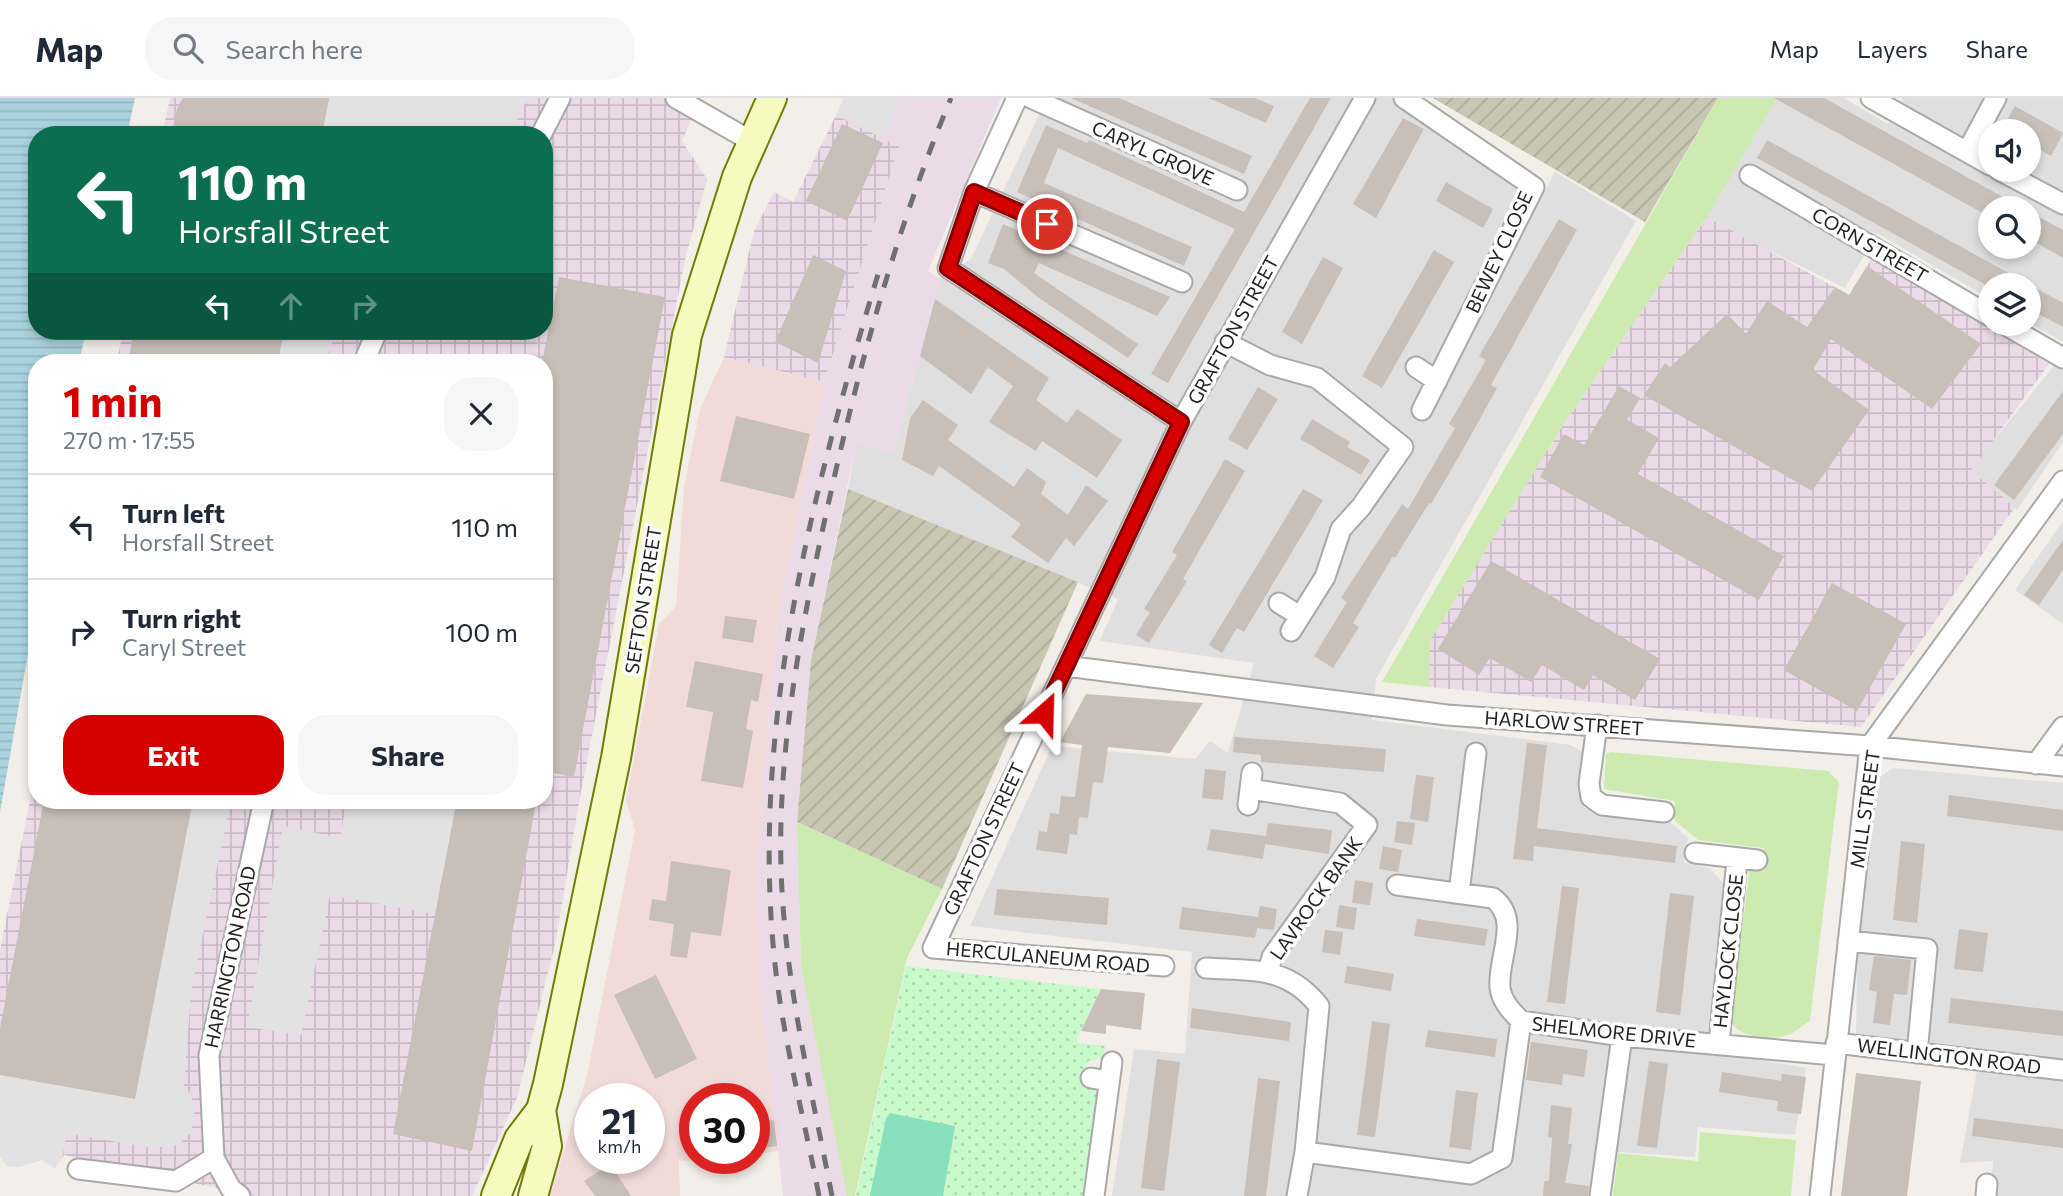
<!DOCTYPE html>
<meta charset="utf-8">
<style>
body{margin:0;font-family:Commissioner,sans-serif;background:#f6f6f7;color:#1f2937;height:100vh;display:flex;flex-direction:column;font-size:26px;white-space:nowrap}
*{box-sizing:border-box;margin:0}
p{font-size:23px;color:#747a83}
.icon{flex:none;width:38px;height:38px;fill:none;stroke:currentColor;stroke-width:2;stroke-linecap:round;stroke-linejoin:round}
.map{position:relative;flex:1;overflow:hidden}
.side{position:absolute;left:28px;top:256px;width:525px;height:455px;display:flex;flex-direction:column;background:#fff;border-radius:28px;box-shadow:0 4px 10px #0003}
.side>*{flex:none}
.banner{position:absolute;left:28px;top:28px;width:525px;height:214px;border-radius:28px;box-shadow:0 4px 10px #0003;background:#0b6e4f;color:#fff;overflow:hidden}
.tools{position:absolute;left:1978px;top:21px;display:grid;gap:14px}
.tools a{display:grid;place-items:center;width:63px;height:63px;border-radius:50%;background:#fff;box-shadow:0 4px 10px #0003;font-size:35px}
.speed{position:absolute;left:574px;top:985px;display:flex;gap:14px;font-size:35px;font-weight:700;text-align:center}
.speed>*{display:grid;place-content:center;width:91px;height:91px;border-radius:50%;background:#fff;box-shadow:0 4px 10px #0003;line-height:1}
.speed small{font-size:18px;font-weight:400}
.speed .limit{border:10px solid #d22;background:#fff;color:#111}
.pin{position:absolute;display:grid;place-items:center;width:60px;height:60px;color:#fff;margin:-30px;border:4px solid #fff;border-radius:50%;box-shadow:0 2px 7px #0007}
.me{position:absolute;width:77px;margin:-38px;rotate:25deg;stroke-linejoin:round;filter:drop-shadow(0 0 5px #0008)}
.turn{display:flex;align-items:center;gap:24px;height:147px;padding:0 35px;font-size:32px}
.turn .icon{width:91px;height:91px;stroke-width:2.5}
.turn b{display:block;font-size:49px;line-height:60px}
.lanes{display:flex;align-items:center;height:66px;padding:0 35px;background:#0003;justify-content:center;gap:35px;direction:ltr}
.lanes .off{opacity:.35}
.round{display:grid;place-items:center;flex:none;width:74px;height:74px;border-radius:28px;background:#f6f6f7}
.headline{display:flex;align-items:center;justify-content:space-between;height:119px;padding:0 35px}
h1{font-size:42px;font-weight:700;line-height:52px;color:#d40000}
.action{display:flex;gap:14px;margin-top:auto;padding:14px 35px}
.action a{flex:1;height:80px;border-radius:28px;background:#d40000;color:#fff;font-size:28px;font-weight:700;line-height:80px;text-align:center}
.action a+a{background:#f6f6f7;color:#1f2937}
ul{padding:0;list-style:none}
li{display:flex;align-items:center;gap:21px;height:105px;padding:0 35px;border-top:2px solid #e0e1e3}
li div{flex:1}
li b{display:block;font-size:26px}
li em{font-style:normal}
header{display:flex;align-items:center;gap:42px;box-sizing:border-box;height:98px;padding:0 35px;background:#fff;border-bottom:2px solid #e0e1e3}
header strong{font-size:33px}
nav{display:flex;gap:38px;margin-inline-start:auto;font-size:24px}
.search{width:490px;height:63px;background:#f6f6f7;display:flex;align-items:center;gap:18px;box-sizing:border-box;padding:0 24px;border-radius:28px;color:#747a83;font-size:26px}
.map>svg:first-child{display:block}
</style>
<header>
<strong>Map</strong>
<div class="search"><svg class="icon" aria-label="search" viewBox="0 0 24 24"><circle cx="10" cy="10" r="6"/><path d="M15 15l6 6"/></svg>Search here</div>
<nav><a>Map</a><a>Layers</a><a>Share</a></nav>
</header>
<div class="map">
<svg width="2063" height="1098" viewBox="0 0 2063 1098">
<defs>
<pattern id="industrial-grid" width="8" height="8" patternUnits="userSpaceOnUse" patternTransform="scale(1.75)"><rect width="8" height="8" fill="#ebdbe8"/><path d="M0 4h8M4 0v8" fill="none" stroke="#c9bcc7"/></pattern>
<pattern id="construction-furrows" width="10" height="10" patternUnits="userSpaceOnUse" patternTransform="scale(1.75)"><rect width="10" height="10" fill="#c7c7b4"/><path d="M-1 1l2-2M0 10L10 0M9 11l2-2" fill="none" stroke="#abab9a"/></pattern>
<pattern id="park-dots" width="8" height="8" patternUnits="userSpaceOnUse" patternTransform="scale(1.75)"><rect width="8" height="8" fill="#c8facc"/><path d="M2 2h.1M6 6h.1" fill="none" stroke="#acd6af" stroke-width="1.8" stroke-linecap="round"/></pattern>
<pattern id="water-rules" width="6" height="5" patternUnits="userSpaceOnUse" patternTransform="scale(1.75)"><rect width="6" height="5" fill="#aad3df"/><path d="M0 2.5h6" fill="none" stroke="#92b5bf"/></pattern>
</defs>
<rect width="100%" height="100%" fill="#f2efe9"/>
<path fill="#e0dfdf" fill-rule="evenodd" d="M1047,0h349l120,87 28,8 11,-21 81,49 -260,458 -4,41 199,25 16,10 -3,53 84,12 20,18 -4,25 25,5 17,18 -16,165 96,17 -11,67 -97,-8 -3,30 -94,-6 -6,45h-483l22,-147 51,5 7,-102 -222,-26 82,-180 143,13 15,-18 18,12 26,-90 -154,-22 18,-42 -270,-110 8,-45 38,8 46,-173 31,-20z
M1776,0h68l44,26 15,-26h160v244l-35,-20v-37h-38v14l-113,-66 -32,55 -144,-71zM1990,33h38v39h-38zM1990,110h38v39h-38z
M2063,257v87l-46,68 -50,-37z
M2063,423v103l-48,-34z
M1893,670l170,15v413h-73l3,-35 -33,2 20,-109 -124,-15 1,-82 20,-178z"/>
<path fill="#f2dad9" fill-rule="evenodd" d="M724,259l100,25 -47,239 -20,233 2,127 19,170 -24,4v-56h-59v59l18,1 -34,2 1,35h-130l37,-121 48,-245 -9,-30 33,-176 17,-18 8,-119 16,-78zM590,1001h59v59h-59z"/>
<path fill="url(#industrial-grid)" d="M170,0h531l-19,43 25,38 -22,81 -106,542 -23,138 -39,158 -45,98h-219l-189,-41 -9,13 -13,-8 -24,7 -11,-1 -7,-9v-207l37,-185v35h507v-438h-427l6,-31h421v-196h-382z
M836,17l64,31 -76,236 -100,-25 30,-126 20,-39 19,10z
M1707,119l142,78 23,-37 177,106 -78,107 44,36 -154,220 -432,-40v-46l134,-216z"/>
<path fill="#ebdbe8" d="M901,0h100l-73,173 12,8 -46,174 -38,-8 -45,215 -14,162 4,145 46,229h-64l-24,-215 -2,-127 20,-233 47,-239 75,-236 -17,-8z"/>
<path fill="url(#construction-furrows)" d="M1433,0h285l-73,124z
M848,391l230,93 -136,307 -145,-67 14,-162z"/>
<path fill="#cdebb0" d="M1718,0h59l-70,119 -144,208 -133,216 -1,46 -47,-5z
M1611,654l217,19 11,11 -29,239c-7,4 -17,13 -25,15 -16,4 -46,1 -54,-14l18,-151 14,-1 1,-22 -66,-8 -24,-20 1,-19 -71,-12 2,-35z
M797,724l145,67 -35,69 -52,238h-8l-46,-229z
M1700,1034l96,8 -5,56h-178l5,-43 80,8z"/>
<path fill="url(#park-dots)" d="M906,868l195,23 -24,50v4l29,3 -5,13 -13,2 -4,27 10,2 5,6 -5,54 -11,46h-227z"/>
<path fill="#88e0be" d="M890,1015l65,13 -12,70h-73l16,-78z"/>
<path fill="#e2e2e2" d="M329,0h199l-19,37h-187z
M844,0h57l-19,40 -46,-23z
M284,233h52l-10,31h-48z
M193,702h38l-40,192 -7,94 7,9 4,22 -5,17 -12,11 -26,3 -86,-15 -3,22 -8,13 -13,-8 -24,7 -11,-1 -7,-9v-82l135,23z
M344,702h113l-22,114 -105,-19 -29,140 -54,-8 36,-201 57,12 7,-37z"/>
<path fill="url(#water-rules)" d="M0,0h135l-8,37h-90v196h49l-7,31h-42v241l-37,209z"/>
<path fill="#c7bfb8" d="M183,0h146l-7,37h-150l5,-26z
M1071,0h48l133,58 -8,18z
M1209,0h46l19,8 -8,17z
M1310,0h21l-163,285 -17,-9 84,-145 -177,-81 -14,35 148,64 -8,19 -167,-74 29,-67 41,18 2,-3 155,72z
M1774,0h50l199,110h-33v9z
M2015,8l48,27 -12,23 -23,-13v-12h-27z
M1403,20l21,11 -48,89 -23,-14z
M842,26l41,19 -36,78 -41,-20z
M1767,42l296,163v24l-35,-19v-23h-42l-229,-127z
M1446,84l47,27 -10,19 -47,-27z
M2028,113l35,19v28l-35,-20z
M1559,121l18,11 -86,155 6,3 -36,65 -30,51 -2,-1 -34,55 -2,-2 -40,67 6,4 -26,41 -19,-12 33,-54 -6,-4 61,-94 6,5 30,-52 17,-29 -6,-4 37,-64 -7,-4z
M1003,126l167,73 -13,19 -118,-53 -5,10 104,71 -10,14 -89,-60 -35,-29 -16,-6z
M1434,152l20,12 -72,126 -20,-12z
M813,157l33,16 -28,92 -43,-21z
M1323,159l20,11 -41,76 -20,-12z
M1867,168l114,78 -49,65 -101,-70 -18,31 56,40 -57,81 -168,-96 21,-32 5,4 57,-53 19,20 21,-33 40,26 28,-40 14,8z
M559,179l106,20 -91,480 -30,-6 -2,-409z
M935,201l114,79 -13,22 31,23 10,-14 45,31 -25,38 -55,-37 -6,10 -47,-29 24,-36 -25,-19 -17,27 -51,-38z
M134,233h150l-6,31h-150z
M1619,288l21,12 -13,22 32,18 -21,36 146,82 -25,44 -219,-123 24,-43 20,11z
M1258,289l20,12 -31,51 -19,-11z
M2063,293v43l-49,66 -20,-15z
M923,302l35,25 -10,15 66,47 13,-19 19,14 -5,12 27,21 18,-30 22,16 -34,45 -8,-8 -18,25 -37,-26 10,-13 -82,-58 -6,10 -31,-16 8,-42z
M736,318l74,18 -16,65 -74,-18z
M1312,321l38,23 -3,5 23,13 -9,15 -61,-36z
M1225,361l20,12 -62,108 4,2 -38,62 -13,-8 14,-23 -6,-3 33,-54 -5,-3z
M1303,391l20,11 -79,132 -7,-4 -15,25 -13,-8z
M2063,442v30l-24,35 -15,-10z
M1491,463l169,98 -25,41 -42,-25 -9,15 -42,-25 -11,17 -41,-24 -11,17 -41,-26z
M1832,485l74,41 -49,87 -73,-41z
M725,518l32,4 -4,23 -31,-5z
M695,563l68,13 -5,28 -7,-2 -5,29 7,2 -10,57 -42,-7 12,-69 -27,-5z
M1086,596l117,9 -33,50 -62,-6 -5,36 -10,-1 -5,36 -9,-1 -2,18 -7,-1 -3,20 -31,-4 3,-19 8,1 3,-19 9,1 2,-18 14,1 7,-52 -22,-3z
M1234,639l152,12 -2,23 -123,-10v-7l-28,-3z
M1527,645l20,2 -10,83 140,18 -2,17 -141,-17 -1,15 -20,-2z
M1205,671l21,2 -3,29 -21,-2z
M1416,677l18,2 -6,45 -18,-3z
M1949,697l114,15v21l-116,-15z
M44,702h149l-58,299 -135,-24v-47z
M457,702h63l16,3 -64,348 -79,-17z
M1397,723l18,2 -3,22 -18,-3z
M1268,725l64,7 -3,24 -64,-10 -2,15 -56,-9 4,-21 55,7z
M1901,743l24,3 -8,79 -24,-3z
M1383,748l19,4 -4,22 -19,-3z
M671,763l60,9 -10,66 -30,-4 -4,26 -17,-2 4,-32 -25,-4 3,-21 14,2z
M1355,782l18,3 -3,22 -18,-2z
M1562,788l17,2 -14,116 -18,-2z
M997,791l112,9 -2,27 -113,-10z
M1670,795l24,3 -14,119 -24,-3z
M1339,807l18,3 -3,22 -18,-3z
M1260,808l17,3 -3,21 -17,-2 -2,10 -76,-9 3,-22 76,10z
M1417,821l71,10 -3,17 -71,-10z
M1959,831l29,4 -5,39 -29,-3z
M1325,832l18,2 -3,23 -18,-3z
M1874,858l37,4 -4,35 -13,-1 -4,31 -17,-2 4,-31 -8,-2z
M1347,868l47,8 -3,17 -47,-8z
M656,877l41,84 -42,20 -41,-84z
M1101,891l44,4 -4,37 -35,-5v9l-25,-3z
M1951,900l112,13v25l-115,-13z
M1192,910l99,14 -2,19 -99,-13z
M1372,923l18,3 -15,113 -18,-2z
M1428,932l69,9 -2,18 -70,-10z
M1531,944l57,8 -4,27 -21,-3 -1,11 -36,-5z
M1157,961l23,3 -16,129 -23,-3z
M1649,963l19,3 -11,84 -20,-2z
M1722,974l59,9 1,-7 24,3 -5,37 -24,-3 1,-10 -59,-9z
M1856,975l65,8 -14,115h-66z
M1258,980l22,3 -14,115h-22z
M1456,992l22,3 -7,57 -22,-3z
M1551,1007l21,3 -4,36h4l-7,39 24,3 -1,10h-45l1,-15h5l3,-43 -4,-1z
M1974,1020l89,11v19l-91,-12z
M774,1022l3,26 -23,3v-26z
M610,1066l21,32h-36l-11,-15z"/>
<g fill="none" stroke-linecap="round" stroke-linejoin="round">
<defs>
<path id="street" d="M676,0l75,43
M1017,0l-43,94 -26,76 233,154
M1031,0l206,92
M1404,0l130,89 -112,223
M1871,0l119,67
M541,37l19,-37
M1967,54l29,-54
M1999,72l64,34
M1750,77l240,141
M974,94l208,90
M2004,226l59,34
M1225,244l45,23 47,13 86,69 -42,60 -20,22 -16,48 -34,54
M364,264l13,-31
M1416,269l21,14
M1279,505l21,13
M1066,568l381,49 423,31 193,20
M1597,627l-8,59 2,13 11,8 62,7
M2036,666l27,-37
M1250,691l90,14 27,22 -95,132 -4,15
M1248,707l4,-32
M1695,755l62,7
M1397,787l96,13c29,22 4,60 7,90 2,14 12,24 21,33l101,15 212,19
M1459,795l17,-140
M1848,843l79,8 -10,104
M1164,868l-231,-18 248,-526 184,-324
M1206,870c48,3 81,-2 113,38l-14,146 -8,44
M1719,945l18,-183
M1836,945l227,27
M1091,980l18,3
M1305,1054l166,22 31,-16 19,-137
M78,1071l98,12 38,-23
M240,1098l-9,-7 -17,-31 -5,-103 55,-255
M1094,1098l18,-134
M1600,1098l22,-160
M1820,1098l50,-450 193,-265
M1986,1098l1,-12"/>
<path id="secondary" d="M496,1098l23,-57 22,-29 7,-26 68,-326 71,-423 50,-158 35,-79
M533,1098l14,-50 -6,-36"/>
</defs>
<use href="#street" stroke="#a9a9a9" stroke-width="23"/>
<use href="#secondary" stroke="#707d05" stroke-width="32"/>
<use href="#street" stroke="#fff" stroke-width="19"/>
<use href="#secondary" stroke="#f7fabf" stroke-width="28"/>
<path stroke="#707070" stroke-width="5" stroke-dasharray="14 14" stroke-linecap="butt" d="M819,1098c-14,-74 -34,-149 -43,-223 -28,-237 35,-477 103,-702
M832,1098c-21,-109 -48,-217 -51,-329 -3,-111 17,-222 40,-330 32,-149 71,-298 130,-439"/>
</g>
<g fill="none" stroke-linecap="round" stroke-linejoin="round">
<defs>
<path id="route" d="M1044,615l137,-291 -233,-154 26,-76 73,32"/>
</defs>
<use href="#route" stroke="#8a0000" stroke-width="18"/>
<use href="#route" stroke="#d40000" stroke-width="12"/>
</g>
<g text-anchor="middle" stroke-width="7" stroke-linejoin="round" paint-order="stroke">
<g font-size="19" fill="#222" stroke="#fff">
<text transform="translate(1153 55) rotate(24)" y="7">CARYL GROVE</text>
<text transform="translate(1870 147) rotate(30)" y="7">CORN STREET</text>
<text transform="translate(1499 154) rotate(-65)" y="7">BEWEY CLOSE</text>
<text transform="translate(1233 232) rotate(-61)" y="7">GRAFTON STREET</text>
<text transform="translate(643 502) rotate(-81)" y="7">SEFTON STREET</text>
<text transform="translate(1564 625) rotate(4)" y="7">HARLOW STREET</text>
<text transform="translate(1865 711) rotate(-82)" y="7">MILL STREET</text>
<text transform="translate(984 741) rotate(-65)" y="7">GRAFTON STREET</text>
<text transform="translate(1316 800) rotate(-55)" y="7">LAVROCK BANK</text>
<text transform="translate(1728 853) rotate(-84)" y="7">HAYLOCK CLOSE</text>
<text transform="translate(230 859) rotate(-78)" y="7">HARRINGTON ROAD</text>
<text transform="translate(1048 859) rotate(5)" y="7">HERCULANEUM ROAD</text>
<text transform="translate(1614 934) rotate(6)" y="7">SHELMORE DRIVE</text>
<text transform="translate(1949 958) rotate(7)" y="7">WELLINGTON ROAD</text>
</g>
</g>
</svg>
<div class="tools">
<a><svg class="icon" aria-label="sound" viewBox="0 0 24 24"><path d="M4 9h4l5-4v14l-5-4H4zM17 9q2 3 0 6"/></svg></a>
<a><svg class="icon" aria-label="search" viewBox="0 0 24 24"><circle cx="10" cy="10" r="6"/><path d="M15 15l6 6"/></svg></a>
<a><svg class="icon" aria-label="layers" viewBox="0 0 24 24"><path d="M12 4l9 5-9 5-9-5zM3 14l9 5 9-5"/></svg></a>
</div>
<div class="speed"><div>21<small>km/h</small></div><div class="limit">30</div></div>
<div class="pin" style="left:1047px;top:126px;background:#d93025"><svg class="icon" aria-label="arrive" viewBox="0 0 24 24"><path d="M6 21V4h12l-3 4 3 4H6"/></svg></div>
<svg class="me" style="left:1044px;top:615px" viewBox="-20 -20 40 40"><path d="M0-17L14 15 0 8-14 15z" fill="#d40000" stroke="#fff" stroke-width="4"/></svg>
<div class="banner">
<div class="turn"><svg class="icon" aria-label="left" viewBox="0 0 24 24"><path d="M17 20v-9H6M10 6l-5 5 5 5"/></svg><div><b>110 m</b>Horsfall Street</div></div>
<div class="lanes"><svg class="icon" aria-label="left" viewBox="0 0 24 24"><path d="M17 20v-9H6M10 6l-5 5 5 5"/></svg><svg class="icon off" aria-label="ahead" viewBox="0 0 24 24"><path d="M12 20V5M6 11l6-6 6 6"/></svg><svg class="icon off" aria-label="right" viewBox="0 0 24 24"><path d="M7 20v-9h11M14 6l5 5-5 5"/></svg></div>
</div>
<section class="side">
<div class="headline"><div><h1>1 min</h1><p>270 m · 17:55</p></div><a class="round"><svg class="icon" aria-label="close" viewBox="0 0 24 24"><path d="M6 6l12 12M18 6L6 18"/></svg></a></div>
<ul>
<li><svg class="icon" aria-label="left" viewBox="0 0 24 24"><path d="M17 20v-9H6M10 6l-5 5 5 5"/></svg><div><b>Turn left</b><p>Horsfall Street</p></div><em>110 m</em></li>
<li><svg class="icon" aria-label="right" viewBox="0 0 24 24"><path d="M7 20v-9h11M14 6l5 5-5 5"/></svg><div><b>Turn right</b><p>Caryl Street</p></div><em>100 m</em></li>
</ul>
<div class="action"><a>Exit</a><a>Share</a></div>
</section>
</div>
